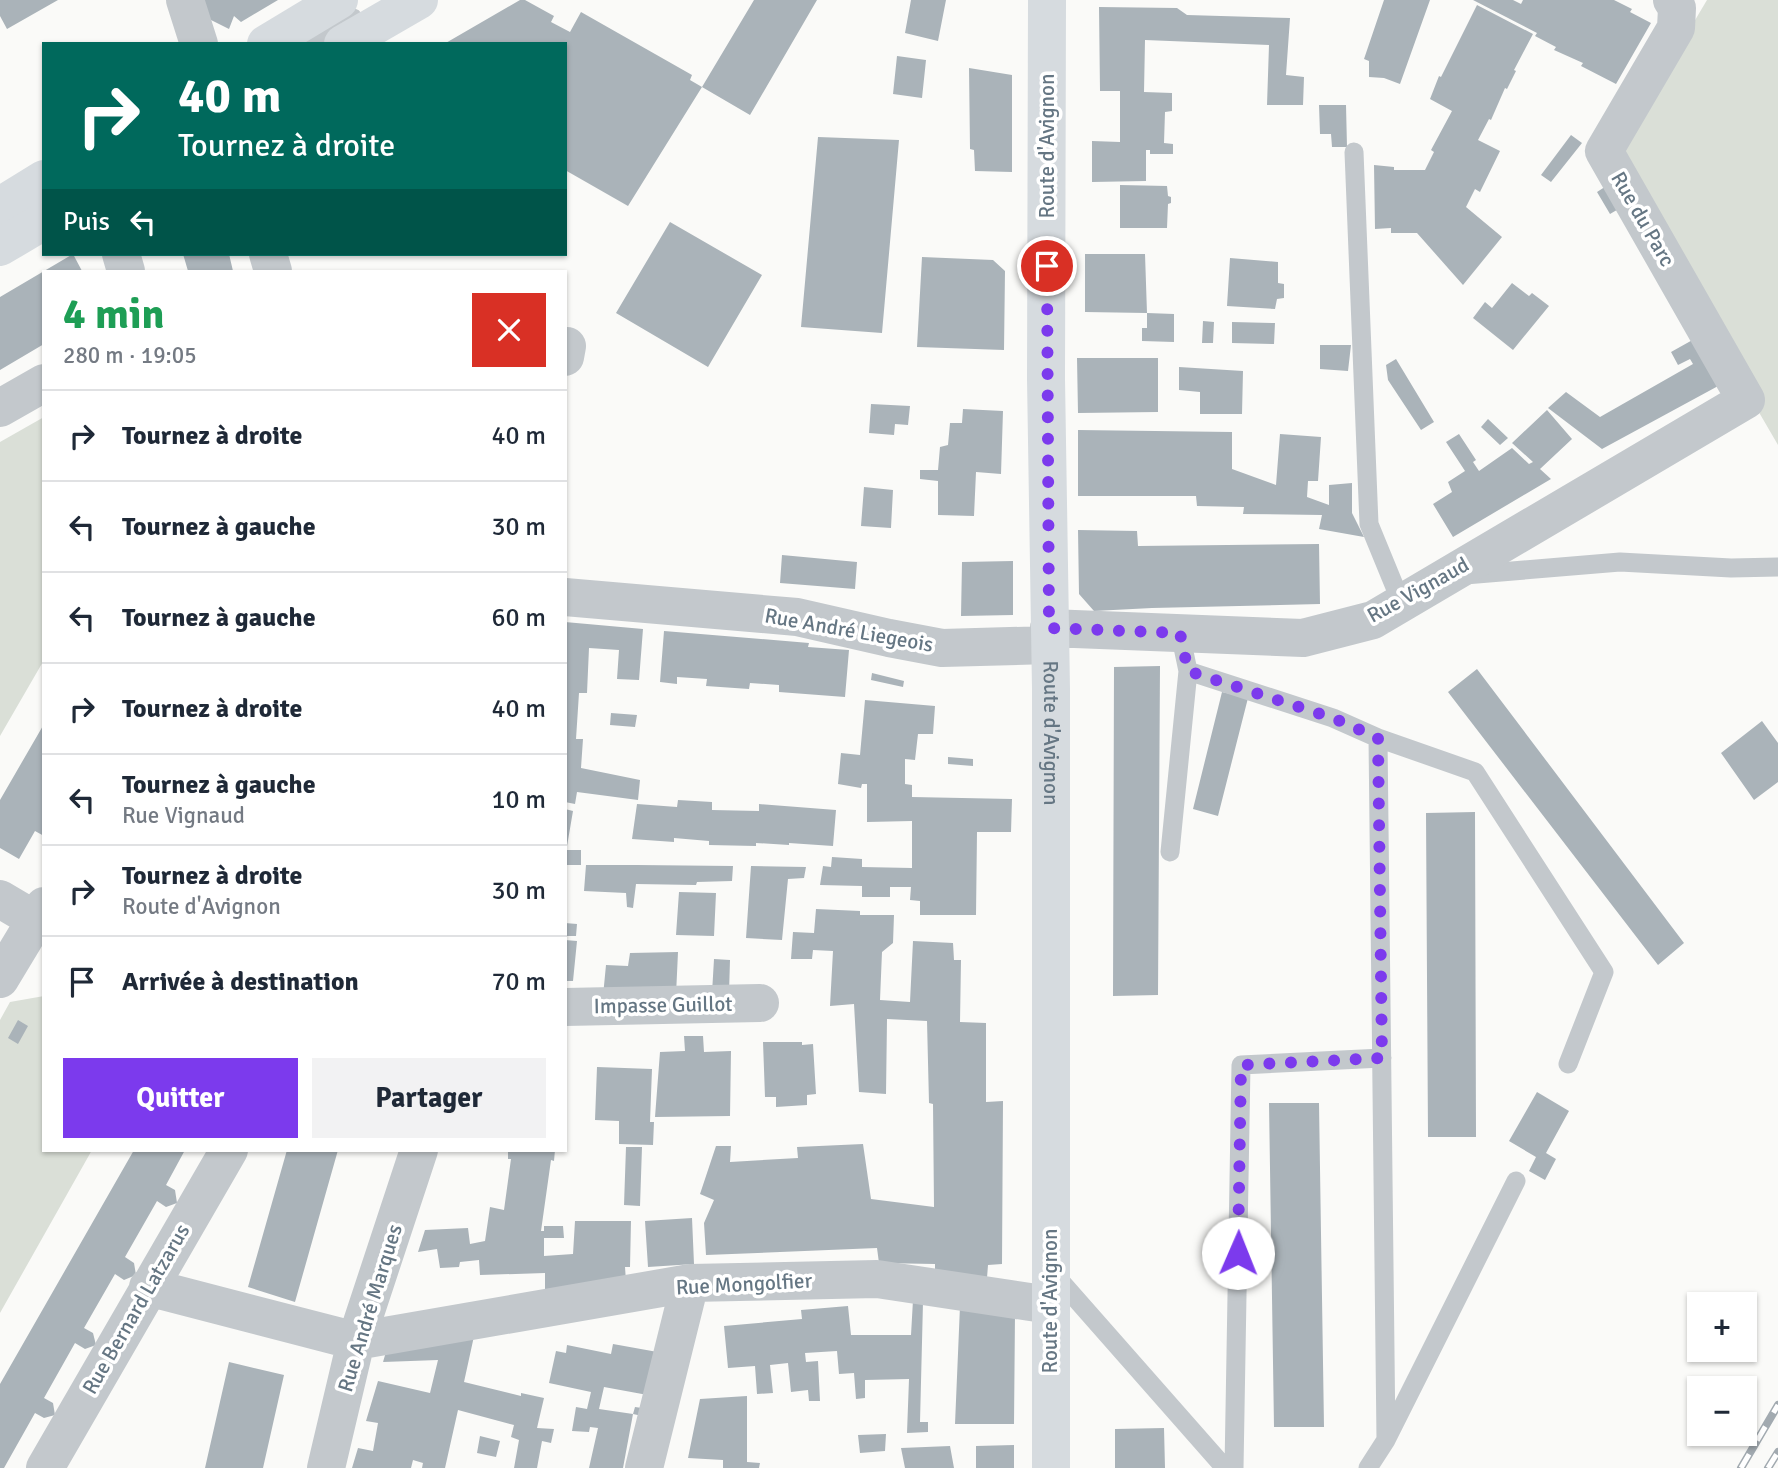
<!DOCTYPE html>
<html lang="fr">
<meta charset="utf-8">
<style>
body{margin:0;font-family:Signika,sans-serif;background:#f2f2f3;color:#1f2937;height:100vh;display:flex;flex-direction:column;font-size:26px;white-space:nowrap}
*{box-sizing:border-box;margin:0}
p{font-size:23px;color:#747a83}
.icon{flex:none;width:38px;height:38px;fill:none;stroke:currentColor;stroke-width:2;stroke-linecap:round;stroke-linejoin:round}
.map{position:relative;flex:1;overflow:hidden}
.panel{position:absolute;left:42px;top:270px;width:525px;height:882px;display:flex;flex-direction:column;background:#fff;border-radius:0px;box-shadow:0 2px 5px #0004}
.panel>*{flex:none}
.hud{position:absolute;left:42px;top:42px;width:525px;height:214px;border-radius:0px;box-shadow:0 2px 5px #0004;background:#00695c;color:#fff;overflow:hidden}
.fabs{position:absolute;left:1687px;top:1292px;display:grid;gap:14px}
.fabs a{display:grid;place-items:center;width:70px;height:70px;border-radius:0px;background:#fff;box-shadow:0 2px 5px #0004;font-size:35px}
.pin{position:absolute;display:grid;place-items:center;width:60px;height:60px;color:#fff;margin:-30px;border:4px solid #fff;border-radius:50%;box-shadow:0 2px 7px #0007}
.me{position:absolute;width:77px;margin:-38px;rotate:1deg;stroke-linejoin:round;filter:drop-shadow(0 0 5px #0008)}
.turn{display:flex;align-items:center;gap:24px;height:147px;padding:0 21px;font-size:32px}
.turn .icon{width:91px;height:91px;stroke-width:2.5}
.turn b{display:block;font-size:49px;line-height:60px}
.then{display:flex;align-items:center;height:66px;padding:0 21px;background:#0003;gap:14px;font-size:26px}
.round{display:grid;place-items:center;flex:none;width:74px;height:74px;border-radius:0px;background:#f2f2f3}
.summary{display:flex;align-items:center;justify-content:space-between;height:119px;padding:0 21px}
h1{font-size:42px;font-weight:700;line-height:52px;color:#1e9e55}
.primary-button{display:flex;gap:14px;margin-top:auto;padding:14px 21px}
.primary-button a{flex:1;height:80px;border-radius:0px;background:#7c3aed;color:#fff;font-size:28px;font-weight:700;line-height:80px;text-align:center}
.primary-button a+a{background:#f2f2f3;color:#1f2937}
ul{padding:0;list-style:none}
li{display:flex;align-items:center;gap:21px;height:91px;padding:0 21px;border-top:2px solid #e0e1e3}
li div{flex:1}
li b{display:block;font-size:26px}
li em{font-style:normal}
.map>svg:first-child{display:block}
</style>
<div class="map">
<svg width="1778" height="1468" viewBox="0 0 1778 1468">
<rect width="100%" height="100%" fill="#fafaf8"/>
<path fill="#dadfd7" d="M1707,0h71v445l-166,-285z
M44,417v243l-44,76v-294z
M44,996v154h48l-92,163v-293l10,-18z"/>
<path fill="#aab3b9" d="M0,0h58l-51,29 -7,-13z
M205,0h73l-37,22 -7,-6 -5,13 -28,-14z
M520,0h5l29,16 -3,6 19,10 11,-20 111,63 -2,5 12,7 -74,119 -63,-36v-126h-121z
M754,0h63l-67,115 -48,-28z
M911,0h35l-8,41 -33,-8z
M1384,0h46l-30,84 -16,-6 -15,-1v-16l-5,-2z
M1473,0h40l8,4 2,-4h91l18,9 -2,3 21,11 -35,61 -35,-18 2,-3 -29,-13 2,-3 -21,-11 2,-3z
M1477,5l56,29 -19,36 2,1 -9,18 -2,-1 -14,32 -2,-1 -11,21 22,11 -20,41 -5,-3 -9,18 36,30 -39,48 -46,-52h-26v-5l-16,1 -1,-64 20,2v3h31l9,-18 -3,-2 21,-39 -22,-12 9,-23 2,1z
M1099,7l78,1 10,7 103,3 -4,57 18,2 -1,28h-36l2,-60 -124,-5 -1,52 28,1v18l-7,1 -1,31 9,1v10h-23v-4h-4v31l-54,1v-41l28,1v-51h-20z
M897,56l29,4 -4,38 -29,-4z
M969,68l43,7v97l-37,-1 -1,-21 -4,-1z
M1319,105h27l1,42h-15l-1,-13h-11z
M1571,135l11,8 -31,39 -10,-7z
M818,137l81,3 -17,193 -81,-6z
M1614,181l13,23 -17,10 -13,-22z
M1120,185l47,1 1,10 3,1v6l-3,1 -1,24h-47z
M670,222l92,53 -54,92 -92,-54z
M73,254l9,17h-38v73l-44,26v-73z
M183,254h46l4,17h-45z
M1085,254h60l2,59 -62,-1z
M922,257l71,3 12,11 -1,79 -87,-3z
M1230,258l48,4v21l6,1v14l-7,1 -2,10 -48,-3z
M1512,283l17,13 3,-3 17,13 -36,44 -40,-32 12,-16 7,6z
M1147,313l27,1v28l-32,-1v-13h5z
M1203,321l11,1 -1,21h-11z
M1232,322l43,1 -1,21 -42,-1z
M1705,333l26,46 -129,70 -54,-41 18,-16 34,25 93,-53 -3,-5 -12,6 -7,-13z
M1320,345h31l-3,26 -28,-2z
M1077,358h81v54l-80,1z
M1396,359l38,63 -13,8 -33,-50 -2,-15z
M1179,367l64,4 -1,43h-42v-22l-21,-2z
M871,404l39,2 -2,19 -13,-1 -1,11 -25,-2z
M963,409l40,2 -2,63 -25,-2 -2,44 -36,-1v-34l-18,-2v-9h18l2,-23 8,-2 2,-22h12z
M1547,410l25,29 -32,30 11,10 -98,58 -20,-33 19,-12 -4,-10 17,-11 -19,-29 13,-8 17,26 -3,2 6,9 33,-23 17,16 4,-2 -21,-19z
M1488,419l20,19 -8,7 -19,-18z
M1078,430l154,2v37l44,16 4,-51 41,3 -3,44h-10l-1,16 22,8v-20l23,-2v30l12,24 -45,-8 3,-14 -79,-1 1,-7 -47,-1 -1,-10h-118z
M864,487l29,3 -2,38 -30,-2z
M1078,530l59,1 1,15 181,-2 1,60 -168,4 -58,3 -15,-17z
M782,555l75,7 -2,27 -75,-6z
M1013,561v54l-52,1 1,-54z
M565,622l78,7 -4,51 -22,-1 2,-29 -30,-2 -2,45h-8l-3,46h7l-2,29 59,12 -2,20 -61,-8 -2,12 -10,-2z
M664,631l145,12 -1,4 41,3 -4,47 -66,-5v-7l-29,-2 -1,6 -43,-3 1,-7 -30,-2v7l-17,-2z
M1160,666l-2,329 -45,1 1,-329z
M1477,669l207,274 -26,22 -210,-273z
M872,673l32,8 -1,6 -32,-7z
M1222,692l26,6 -30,118 -25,-7z
M865,700l70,6 -2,28h-15l-3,26 -10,-1v25l7,1v12l100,2 -1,33h-34l-1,83h-56v-14l-10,-1 1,-13h-21v10h-28v-11l-42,-1 3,-19 8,1 1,-10 30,2v8l50,1v-47l-45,1v-38h-5l-1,4 -23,-4 3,-31 19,2z
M611,713l26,2 -2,12 -25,-2z
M1762,721l16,22v39l-24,18 -33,-47z
M44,724v112l-9,-5 -16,28 -19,-11v-48z
M948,757l25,2v7l-25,-2z
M678,800l34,2v8l47,1v-7l77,6 -3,36 -44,-3v2l-33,-2v3l-47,-1v-4l-35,-3v4l-42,-3 5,-35 40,3z
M565,809l8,2 -6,35h-2z
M1475,812l1,325h-48l-2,-324z
M565,850h16v15h-16z
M586,865h51l96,1 -1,15 -35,1 -1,3 -60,-1 -3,24 -6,-1 -1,-14 -42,-2z
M751,866l55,1 -2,11 -16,1 -6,61 -36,-2z
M679,892l37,1 -2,43 -38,-1z
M816,909l44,2v4h34l-1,28 -11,9 -2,48 30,2 3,-61 40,2 1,17h7l-1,62 26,1v79l17,-1 -1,163 -14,1 -1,13 -52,-7v-7l-56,-1 -2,-15 -171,7 -2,-32 10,-23 -14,-6 16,-48h15l-1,16 68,-4 -1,-11 66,-3 8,55 63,8 -1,-103 -4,-1 -2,-82 -40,-2 -1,75 -27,-2 -5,-88 -24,2 3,-55 -20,-1 -1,9h-21l2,-27 21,1z
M565,923l12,1 -1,12h-11z
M565,940l12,1 -4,40h-8z
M678,952l-2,43 -73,1 3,-31 22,1 2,-13z
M714,959l16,1 -1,33h-17z
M18,1020l10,6 -10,18 -10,-6z
M684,1036h19l1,16 27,-1 -1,65 -75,1 5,-65 25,-1z
M763,1042h39v3l11,-1 3,50 -9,1v10l-31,2v-10h-11z
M597,1067l55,2 -2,53h4l-1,23 -34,-1v-23l-24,-1z
M1537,1092l32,19 -23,42 10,6 -11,21 -16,-9 7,-14 -27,-16z
M1269,1103h50l5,324h-50z
M626,1147h16l-2,59 -16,-1z
M134,1150h51l-19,35 9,5 2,13 -11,4 -9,-6 -32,56 9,6 2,12 -12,5 -9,-6 -31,54 9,5 3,12 -11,4 -10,-6 -31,55 9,5 2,12 -11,3 -9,-5 -31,55h-4v-84z
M287,1150h51l-43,152 -47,-15z
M508,1150h47l-1,11 -3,-1 -10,71h3v-5h19l1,12h-20v18l29,-2 2,-33h56l-1,46h-5l1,14 -81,12v-20l-65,2 -1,-15 -19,2 -1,5 -19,1 -3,-19 -19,3 7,-22 43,-2 2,16 15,-3 5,-34 14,3 7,-51h-3z
M692,1218l2,46 -46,3 -3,-46z
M913,1300l10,2 -3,120h8v10l-21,1 2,-54 -44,1v18l-9,1 -2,-26 -15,1 -2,-23 -32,2 1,9 12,-1 2,40h-11l-1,-11 -17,2 -3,-29 -18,2 3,28 -16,1 -2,-28 -27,2 -4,-42 78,-7 -1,-9 47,-4 3,29h60z
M960,1306l55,7 -1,111h-59z
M476,1327l-12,55 57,14v-3l23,5 -7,30 17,1 -3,14 -9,-2 -5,27h-23l5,-28 -8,-3 3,-12 -56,-15 -13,58h-23l1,-5 -10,-3 -2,8h-59l6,-20 15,3 5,-28 -12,-2 12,-40 52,12 8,-33 -55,2 5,-17z
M613,1344l50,9 -10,43 -49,-9 -5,22 34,5 2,-7 14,2 -2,8 -14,-3 -10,54h-34l9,-40 -8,-1 -1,5 -17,-1 4,-24 11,2 4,-17 -42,-9 7,-32 10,2 1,-8 44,9z
M229,1362l55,13 -21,93h-58z
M747,1396v66l13,1 -1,5h-36v-8l-35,-2 12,-59z
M1164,1428l1,40h-50v-39z
M886,1434l-1,17 -25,2 -2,-18z
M480,1436l20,5 -4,16 -19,-4z
M1014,1445v23h-38v-22z
M950,1446l4,22h-49l-4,-20z"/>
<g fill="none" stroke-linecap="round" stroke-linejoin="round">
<path stroke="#c3c8cc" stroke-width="19" d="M308,44l45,-26
M1354,152l15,372 32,78
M1465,575l155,-13 111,6 47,-1
M1180,633l8,38 145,47 45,20 8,702
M1378,738l97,34 129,200 -36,92
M1170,852l18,-181
M1055,1275l170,193
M1234,1468l7,-403 141,-7
M1368,1468l18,-28 130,-259"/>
<path stroke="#c3c8cc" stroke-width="38" d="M185,0l14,44
M121,254l5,17
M268,254l5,17
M565,357l2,-11
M0,408l44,-25
M565,597l232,20 92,21 53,10 107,-3
M1049,628l254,10 70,-18 373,-220 -142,-249 72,-123 1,-20 -5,-8
M0,899l44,26
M0,979l44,-73
M565,1007l195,-4
M148,1287l208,54 334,-58 187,-4 173,26
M45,1468l184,-318
M326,1468l30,-127 63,-191
M644,1468l46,-185"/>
<g stroke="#d6dbdf" stroke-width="38">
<path id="s1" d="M1047,0l-1,379 5,310v779"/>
<path d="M266,44l73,-44"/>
<path d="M343,44l76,-44"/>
<path d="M0,206l44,-27"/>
<path d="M0,247l44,-26"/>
</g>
<defs>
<path id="rail" d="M1741,1468l37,-63
M1768,1468l10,-16"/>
</defs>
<use href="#rail" stroke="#a2aab0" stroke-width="8"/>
<use href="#rail" stroke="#fff" stroke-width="5" stroke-dasharray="16" stroke-linecap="butt"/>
</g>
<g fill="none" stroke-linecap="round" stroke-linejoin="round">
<path stroke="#7c3aed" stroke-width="12" stroke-dasharray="0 21.6" d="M1047,266l2,362 131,5 8,38 145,47 45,20 4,320 -141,7 -3,188"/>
</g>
<g text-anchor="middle" stroke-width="7" stroke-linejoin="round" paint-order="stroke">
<g font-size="21" fill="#657683" stroke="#fff">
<text transform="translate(1047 146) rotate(-90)" y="7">Route d'Avignon</text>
<text transform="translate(1643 219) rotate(60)" y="7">Rue du Parc</text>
<text transform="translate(1418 590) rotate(-29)" y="7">Rue Vignaud</text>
<text transform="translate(849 630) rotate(10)" y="7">Rue André Liegeois</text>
<text dy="7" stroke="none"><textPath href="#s1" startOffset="733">Route d'Avignon</textPath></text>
<text transform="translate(663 1005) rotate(-1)" y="7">Impasse Guillot</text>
<text transform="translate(744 1284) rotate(-3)" y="7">Rue Mongolfier</text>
<text transform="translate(1050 1301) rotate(-90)" y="7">Route d'Avignon</text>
<text transform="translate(370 1308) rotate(-73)" y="7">Rue André Marques</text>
<text transform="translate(136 1309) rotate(-60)" y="7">Rue Bernard Latzarus</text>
</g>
</g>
</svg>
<div class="fabs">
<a>+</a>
<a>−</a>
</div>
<div class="pin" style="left:1047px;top:266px;background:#d93025"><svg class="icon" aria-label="arrive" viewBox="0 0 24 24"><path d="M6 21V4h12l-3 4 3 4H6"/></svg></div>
<svg class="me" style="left:1238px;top:1253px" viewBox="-20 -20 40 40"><circle r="19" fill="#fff"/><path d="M0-13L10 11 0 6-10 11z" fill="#7c3aed"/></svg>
<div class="hud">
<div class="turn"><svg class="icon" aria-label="right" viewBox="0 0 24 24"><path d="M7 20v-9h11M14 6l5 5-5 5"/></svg><div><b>40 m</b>Tournez à droite</div></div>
<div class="then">Puis<svg class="icon" aria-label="left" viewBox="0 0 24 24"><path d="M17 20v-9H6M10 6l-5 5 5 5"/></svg></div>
</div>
<section class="panel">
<div class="summary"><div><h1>4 min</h1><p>280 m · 19:05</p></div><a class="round" style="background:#d93025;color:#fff"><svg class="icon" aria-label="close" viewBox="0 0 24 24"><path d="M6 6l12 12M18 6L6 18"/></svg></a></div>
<ul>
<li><svg class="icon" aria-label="right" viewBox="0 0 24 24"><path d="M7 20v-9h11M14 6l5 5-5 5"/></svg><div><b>Tournez à droite</b></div><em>40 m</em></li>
<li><svg class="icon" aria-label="left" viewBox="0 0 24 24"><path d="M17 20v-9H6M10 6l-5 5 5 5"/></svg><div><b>Tournez à gauche</b></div><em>30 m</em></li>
<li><svg class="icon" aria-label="left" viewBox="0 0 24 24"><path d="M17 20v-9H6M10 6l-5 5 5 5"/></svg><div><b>Tournez à gauche</b></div><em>60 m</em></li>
<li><svg class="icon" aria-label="right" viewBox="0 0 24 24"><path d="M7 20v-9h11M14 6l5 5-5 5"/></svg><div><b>Tournez à droite</b></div><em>40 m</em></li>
<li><svg class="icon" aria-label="left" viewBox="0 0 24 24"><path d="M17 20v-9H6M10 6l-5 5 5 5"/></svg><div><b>Tournez à gauche</b><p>Rue Vignaud</p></div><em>10 m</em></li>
<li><svg class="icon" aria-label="right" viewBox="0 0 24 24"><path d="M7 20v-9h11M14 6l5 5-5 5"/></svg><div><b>Tournez à droite</b><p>Route d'Avignon</p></div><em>30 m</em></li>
<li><svg class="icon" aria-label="arrive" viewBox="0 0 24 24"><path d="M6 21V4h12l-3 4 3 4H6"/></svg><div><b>Arrivée à destination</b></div><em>70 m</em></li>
</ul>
<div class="primary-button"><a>Quitter</a><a>Partager</a></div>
</section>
</div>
